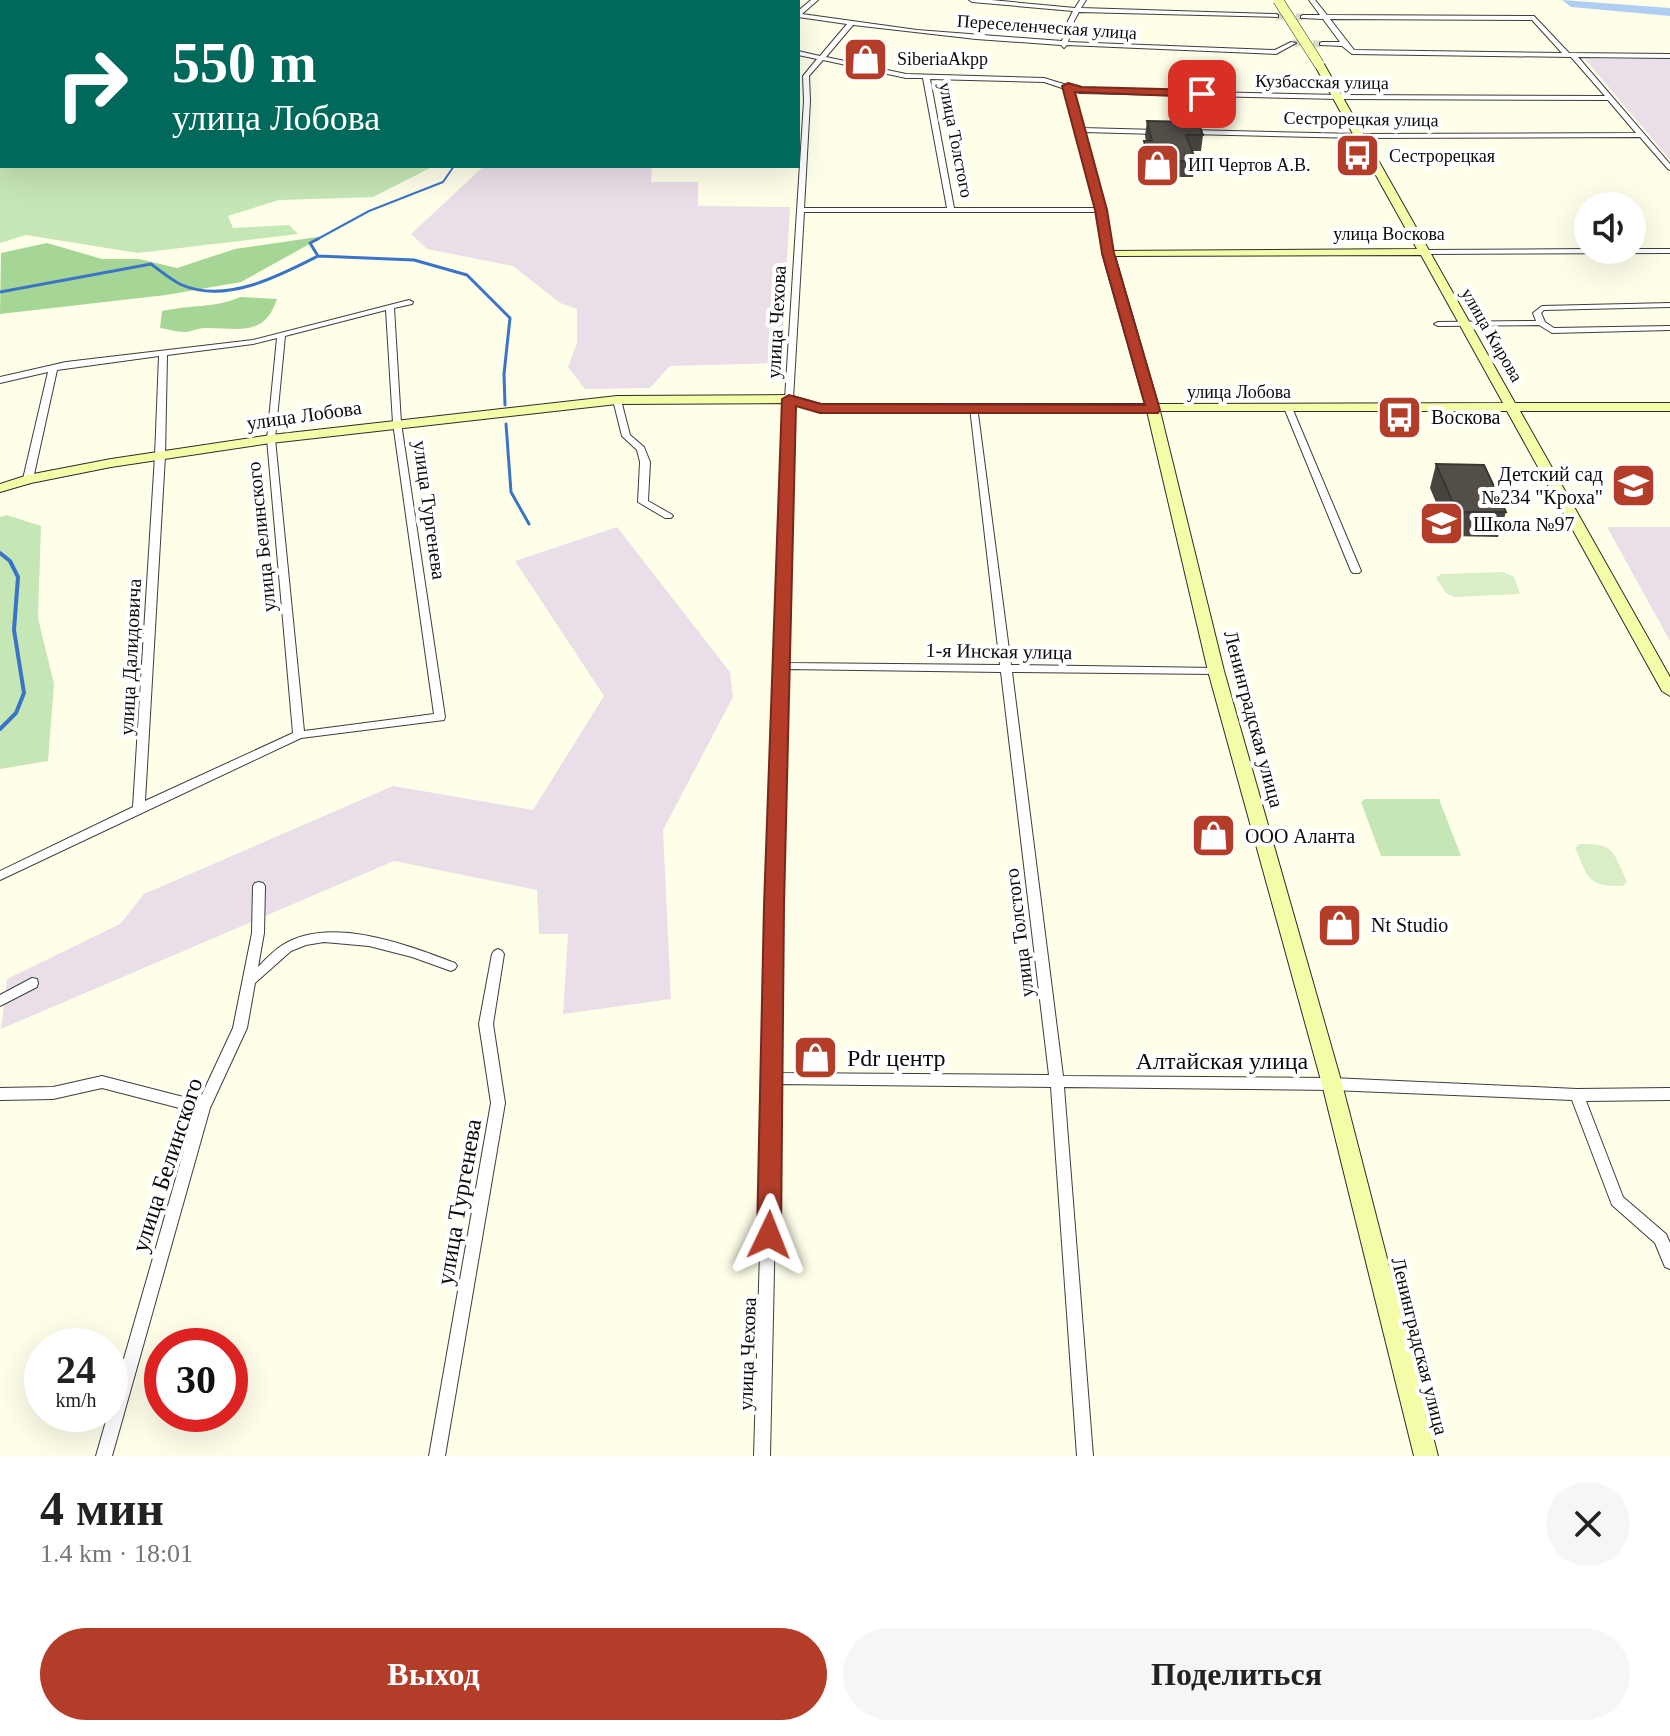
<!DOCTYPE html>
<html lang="ru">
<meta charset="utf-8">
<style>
body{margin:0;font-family:Georgia,serif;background:#f6f6f6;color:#222;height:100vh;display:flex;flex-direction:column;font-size:30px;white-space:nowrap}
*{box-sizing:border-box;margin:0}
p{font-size:26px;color:#767676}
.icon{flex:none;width:44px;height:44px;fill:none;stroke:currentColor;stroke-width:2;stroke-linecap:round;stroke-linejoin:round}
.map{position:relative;height:1456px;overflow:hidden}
.drawer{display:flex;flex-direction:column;background:#fff;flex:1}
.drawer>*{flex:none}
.banner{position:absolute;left:0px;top:0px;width:800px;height:168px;box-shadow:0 8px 32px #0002;background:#00695c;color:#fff;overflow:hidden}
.buttons{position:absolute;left:1574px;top:192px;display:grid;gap:16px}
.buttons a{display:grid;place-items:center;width:72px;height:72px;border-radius:50%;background:#fff;box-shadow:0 8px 32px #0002;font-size:40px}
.speed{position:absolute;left:24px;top:1328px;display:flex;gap:16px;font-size:40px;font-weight:700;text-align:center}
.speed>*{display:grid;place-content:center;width:104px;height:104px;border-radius:50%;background:#fff;box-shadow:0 8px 32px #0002;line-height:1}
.speed small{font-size:20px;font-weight:400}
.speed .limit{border:12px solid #d22;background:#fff;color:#111}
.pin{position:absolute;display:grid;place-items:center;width:68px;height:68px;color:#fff;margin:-34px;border-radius:16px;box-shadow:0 4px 12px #0006}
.me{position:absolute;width:88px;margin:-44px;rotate:2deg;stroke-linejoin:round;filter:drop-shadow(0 0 6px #0008)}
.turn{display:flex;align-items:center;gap:28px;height:168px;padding:0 40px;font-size:36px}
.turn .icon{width:104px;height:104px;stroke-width:2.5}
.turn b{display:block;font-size:56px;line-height:68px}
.round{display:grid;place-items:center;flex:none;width:84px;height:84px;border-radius:42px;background:#f6f6f6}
.headline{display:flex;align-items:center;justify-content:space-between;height:136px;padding:0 40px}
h1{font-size:48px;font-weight:800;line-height:60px}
.button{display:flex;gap:16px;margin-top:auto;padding:16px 40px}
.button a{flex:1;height:92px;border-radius:48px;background:#b43d29;color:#fff;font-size:32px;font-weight:800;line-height:92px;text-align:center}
.button a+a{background:#f6f6f6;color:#222}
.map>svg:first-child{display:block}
</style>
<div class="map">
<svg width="1670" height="1456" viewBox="0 0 1670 1456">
<rect width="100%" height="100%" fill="#fefee9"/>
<path fill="#eadfe9" d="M1670,58v102l-85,-101z
M484,166h168l-1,16h47v24l92,1 -9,156 -111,3 -20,22 -65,1 -17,-22 9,-24v-34l-17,-6 -47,-37 -86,-17 -16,-15z
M617,527l113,145 3,25 -70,133 8,169 -108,15 5,-80h-29l-2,-44 -143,-29 -393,168 6,-50 113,-55 24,-30 249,-108 140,24 71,-114 -89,-135z
M1607,527h63v114z"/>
<path fill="#c5e6b5" d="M0,0h371l-369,2v107z
M0,114l2,52h432l-61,31 -94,3 -51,16 5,12 56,-3 9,9 -160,19 -112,-18 -26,8z
M7,515l34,11 -3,92 16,66 -6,77 -48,8v-252z
M1365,799h74l22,57h-80l-20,-54z"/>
<path fill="#a6d695" d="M324,236l-83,46 -75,13 -166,19 1,-61 46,-10 55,16h37l38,9 58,-19z
M240,297l37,2c-13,40 -41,28 -73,29 -7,0 -13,4 -19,4 -8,0 -17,-3 -25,-4l2,-17c27,-6 54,-3 78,-14z"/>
<path fill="#d9eec7" d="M1503,572l11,5 6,17 -66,3 -8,-4 -10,-15 5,-4z
M1579,844c36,-1 34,7 48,38l-4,4c-36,0 -34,-7 -48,-38z"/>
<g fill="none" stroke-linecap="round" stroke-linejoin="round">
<path stroke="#3a74c7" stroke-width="2" d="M514,0l9,2
M314,241l55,-30 74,-29 11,-16"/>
<path stroke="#3a74c7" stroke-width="3" d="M318,256l96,4 53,15 43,43 -6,56 1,31
M0,292l151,-28c10,7 20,16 31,21 44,19 97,-9 136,-29l-8,-13 8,-4
M506,424l5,68 18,32"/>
<path stroke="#3a74c7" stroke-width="4" d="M0,553l10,8 8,16 -4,53 10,63 -8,20 -16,16"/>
<path fill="#b0cdf3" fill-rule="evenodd" d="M1562,0l108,8v8l-99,-9z"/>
<path stroke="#dadac8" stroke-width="7" stroke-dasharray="7 3" stroke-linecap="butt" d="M1276,16l27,1
M1293,43l29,1"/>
<defs>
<path id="street" d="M155,0h7l-2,2h-7z
M703,0h14l4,2h-14z
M811,0h7l-16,14 115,16 145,11 6,-20 5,-10 -101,-9 -3,-2h22l84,8 5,-8h6l-5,8 195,6 2,1v2l-199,-5 -5,9 -6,21 207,8 16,-8 5,1 -20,11 -209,-9 -3,3 -3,-3 -85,-6 -123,-14 -27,32 80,17 138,4 36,11 259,6 266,1 -34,-39 -219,-3 -10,-8 -22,-1v-2l2,-1h18l-17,-23 -22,-1v-2l2,-1h17l-11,-15h6l12,15 207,1 35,37 101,1v4l-92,-1 92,107v6l-2,-1 -28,-32 -280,1 -170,-4 -3,-2 3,-2 170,4 276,-1 -28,-33 -269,-1 -259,-6 -7,-2 10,37 74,2 3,2 -3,2 -73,-2 21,78 6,45 -7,-2 -6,-41h-294l-11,187 -5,264 212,2 -30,-257 4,-3 3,1 34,259 205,3 5,3 -5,3 -204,-2 51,404 269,2 245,11 93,-1v12l-84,1 37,96 43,37 4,9v26l-5,-2 -10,-24 -43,-38 -40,-105 -240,-10 -268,-3 29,369h-16l-26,-369 -273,-3 -8,372h-16l31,-1057 19,-298 -1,-25 14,-17 -19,-4v-4l22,5 27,-32 -49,-7v-6zM1330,19l202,1 30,33 -208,-3zM823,60l83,18h17l24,130h-143l6,-107 -1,-25zM930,79l114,3 21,7 32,119h-143zM787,669l214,3 48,403 -270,-2z
M1588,249h82v4l-246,1 -4,-2 4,-2z
M409,300l4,2 -1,2 -18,4 7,115 44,294 -1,3 -143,18 -301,142v-9l133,-64 22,-351 4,-100 -102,14 -24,109 -5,3 -5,-3 25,-107 -48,11v-6l66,-15 187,-22zM386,310l7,113 41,291 -130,17 -29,-292 10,-103zM277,338l-10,101 26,294 -148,68 20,-345 2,-101 86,-11z
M1670,303v4l-126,3 -3,3 4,9 9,6 116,-2v4l-118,3 -13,-8 -101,1 -4,-2 4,-2 98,-1 -3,-8 9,-7z
M617,397l4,3 9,35 14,12 6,15 -2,39 23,13 2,2 -2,2h-6l-27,-16 2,-40 -3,-12 -15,-14 -9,-36z
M1289,407l4,3 68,161 -2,2h-6l-2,-2 -66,-161z
M259,882l4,1 2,3 -1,47 -6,34c7,-7 14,-15 23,-21 47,-32 127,-1 174,17l2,3 -2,3 -4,2 -39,-14 -43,-11 -45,-4 -18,3 -15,6 -36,32 -8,45 -37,80 -98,348h-16l12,-42h2v-7l85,-295 -93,-24 -49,11 -53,1v-12l53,-1 49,-11 97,25 34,-73 19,-95 1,-47 2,-3z
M498,949l4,2 2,3 -11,70 12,79 -60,353h-16l62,-353 -12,-79 13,-70 2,-3z
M32,978l5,1 1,4 -1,4 -37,19v-11z"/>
<path id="secondary" d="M1319,61l5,3 191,339h155v8h-150l150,266v19l-8,-5 -155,-280h-347l64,260 118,413 96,372h-24l-92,-372 -114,-413 -61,-260 -327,1 -32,-9 -171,1 -346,39 -160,24 -80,16 -31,9v-8l28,-9 83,-16 160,-24 346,-39 172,-1 32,9h324l-43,-151 2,-2 313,-2 -103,-185zM1421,255l82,148 -345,1 -43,-148z"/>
</defs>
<use href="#street" stroke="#3e3e3e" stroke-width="2"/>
<use href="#secondary" stroke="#2d2d2d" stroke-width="2"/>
<use href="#street" fill="#fff" fill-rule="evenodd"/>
<use href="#secondary" fill="#f5fca7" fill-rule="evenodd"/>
<defs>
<path id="secondary-bridge" d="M1278,0l41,64"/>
</defs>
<use href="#secondary-bridge" stroke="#2d2d2d" stroke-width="11" stroke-linecap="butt"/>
<use href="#secondary-bridge" stroke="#f5fca7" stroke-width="10"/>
</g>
<path fill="#47433e" d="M1147,121l56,14 -2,16h-9l4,10 -3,16h-37l-2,-3h-6l-6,-17 2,-16h2l-1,-5z
M1436,464l70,48 -8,25 -48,-1 -20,-48z"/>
<path fill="#534e48" stroke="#3a3732" stroke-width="2" d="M1147,121l51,1 5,13h-17l10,26h-38l-2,-3h-6l-6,-17h8z
M1436,464l48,1 22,47h-49z"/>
<path fill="#b43d29" stroke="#75281b" stroke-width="2" d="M1068,83l14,4 120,3 5,4 -5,3 -127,-5 32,118 7,43 46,157 -2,3h-338l-24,-7 -12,500 -3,329 -4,8 -8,3 -9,-3 -3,-8 7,-329 18,-507 7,-4 32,9 324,1 -43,-152 -7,-43 -33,-124z"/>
<defs>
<symbol id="shop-square" viewBox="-11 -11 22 22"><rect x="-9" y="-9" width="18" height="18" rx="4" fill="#b43d29" stroke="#fff"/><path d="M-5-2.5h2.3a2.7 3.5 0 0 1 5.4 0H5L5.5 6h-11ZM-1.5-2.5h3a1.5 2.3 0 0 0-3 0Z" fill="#fff"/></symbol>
<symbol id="bus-square" viewBox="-11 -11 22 22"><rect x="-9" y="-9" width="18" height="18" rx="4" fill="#b43d29" stroke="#fff"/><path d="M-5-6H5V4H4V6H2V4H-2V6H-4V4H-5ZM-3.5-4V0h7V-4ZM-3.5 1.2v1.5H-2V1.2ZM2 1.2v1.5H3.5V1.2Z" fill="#fff"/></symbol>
<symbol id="school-square" viewBox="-11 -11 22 22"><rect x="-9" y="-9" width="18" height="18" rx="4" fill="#b43d29" stroke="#fff"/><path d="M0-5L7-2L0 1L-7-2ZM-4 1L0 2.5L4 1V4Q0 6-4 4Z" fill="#fff"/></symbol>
</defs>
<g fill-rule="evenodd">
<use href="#shop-square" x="840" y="34" width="51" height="51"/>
<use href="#bus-square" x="1332" y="130" width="51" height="51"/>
<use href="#shop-square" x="1132" y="140" width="51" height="51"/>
<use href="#bus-square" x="1374" y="392" width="51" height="51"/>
<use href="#school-square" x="1608" y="460" width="51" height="51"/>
<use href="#school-square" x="1416" y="498" width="51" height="51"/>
<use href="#shop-square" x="1188" y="810" width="51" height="51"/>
<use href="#shop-square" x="1314" y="900" width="51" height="51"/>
<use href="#shop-square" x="790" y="1032" width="51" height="51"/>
</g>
<g text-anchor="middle" stroke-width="8" stroke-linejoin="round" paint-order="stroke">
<g font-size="18" fill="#0b0b0b" stroke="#fff">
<text transform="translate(1047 27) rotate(4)" y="6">Переселенческая улица</text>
<text transform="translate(1322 82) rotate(1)" y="6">Кузбасская улица</text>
<text transform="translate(1361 119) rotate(1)" y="6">Сестрорецкая улица</text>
<text transform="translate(956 140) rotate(79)" y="6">улица Толстого</text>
<text x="1389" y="240">улица Воскова</text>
<text transform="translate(1492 335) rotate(60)" y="6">улица Кирова</text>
<text x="1239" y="398">улица Лобова</text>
</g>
<g font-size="18" fill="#0b0b0b" stroke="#fff" text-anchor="start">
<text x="897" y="65">SiberiaAkpp</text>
<text x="1389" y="162">Сестрорецкая</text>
<text x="1188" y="171">ИП Чертов А.В.</text>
</g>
<g font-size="20" fill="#0b0b0b" stroke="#fff">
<text transform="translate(776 322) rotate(-87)" y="7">улица Чехова</text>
<text transform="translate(304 415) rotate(-8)" y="7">улица Лобова</text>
<text transform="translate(430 510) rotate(82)" y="7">улица Тургенева</text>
<text transform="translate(261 537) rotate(-96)" y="7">улица Белинского</text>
<text transform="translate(999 651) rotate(1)" y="7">1-я Инская улица</text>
<text transform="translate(130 657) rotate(-87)" y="7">улица Далидовича</text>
<text transform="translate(1254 719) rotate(75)" y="7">Ленинградская улица</text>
<text transform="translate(1019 933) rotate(-97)" y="7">улица Толстого</text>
<text transform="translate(1420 1346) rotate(76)" y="7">Ленинградская улица</text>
<text transform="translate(747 1354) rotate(-88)" y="7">улица Чехова</text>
</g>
<g font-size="20" fill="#0b0b0b" stroke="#fff" text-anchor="start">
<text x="1431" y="424">Воскова</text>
<text x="1603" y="481" text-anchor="end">Детский сад<tspan x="1603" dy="23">№234 "Кроха"</tspan></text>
<text x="1473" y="531">Школа №97</text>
<text x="1245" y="843">ООО Аланта</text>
<text x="1371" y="932">Nt Studio</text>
</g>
<g font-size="24" fill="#0b0b0b" stroke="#fff" text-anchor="start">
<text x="847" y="1066">Pdr центр</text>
</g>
<g font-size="24" fill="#0b0b0b" stroke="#fff">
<text x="1222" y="1069">Алтайская улица</text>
<text transform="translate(167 1165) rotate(-72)" y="8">улица Белинского</text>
<text transform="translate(459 1202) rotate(-80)" y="8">улица Тургенева</text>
</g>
</g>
</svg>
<div class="buttons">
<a><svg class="icon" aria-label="sound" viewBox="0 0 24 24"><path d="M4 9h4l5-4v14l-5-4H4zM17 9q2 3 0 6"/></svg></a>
</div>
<div class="speed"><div>24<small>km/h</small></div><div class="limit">30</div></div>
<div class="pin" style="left:1202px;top:94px;background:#d93025"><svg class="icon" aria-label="arrive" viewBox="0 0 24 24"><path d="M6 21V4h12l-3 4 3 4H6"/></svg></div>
<svg class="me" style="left:769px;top:1235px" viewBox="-20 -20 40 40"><path d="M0-17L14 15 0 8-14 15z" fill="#b43d29" stroke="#fff" stroke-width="4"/></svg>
<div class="banner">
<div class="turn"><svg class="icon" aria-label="right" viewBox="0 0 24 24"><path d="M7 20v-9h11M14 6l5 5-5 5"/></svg><div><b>550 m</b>улица Лобова</div></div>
</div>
</div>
<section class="drawer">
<div class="headline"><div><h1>4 мин</h1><p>1.4 km · 18:01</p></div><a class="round"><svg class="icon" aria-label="close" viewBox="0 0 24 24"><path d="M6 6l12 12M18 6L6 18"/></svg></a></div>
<div class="button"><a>Выход</a><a>Поделиться</a></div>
</section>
